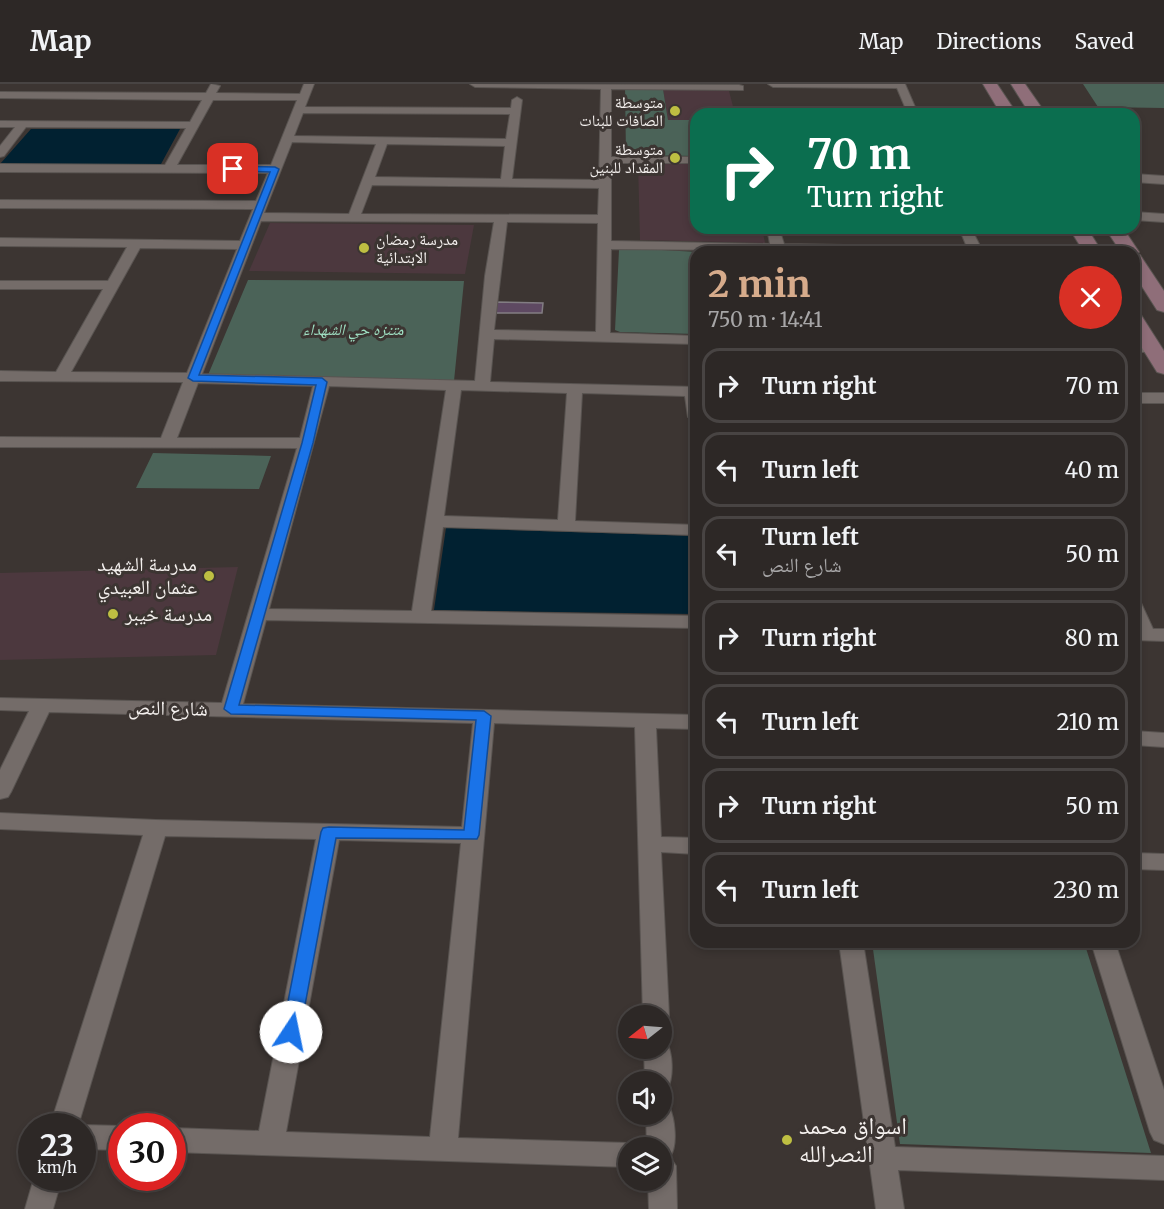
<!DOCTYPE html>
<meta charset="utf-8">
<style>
body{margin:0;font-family:Merriweather,"Noto Naskh Arabic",serif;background:#393432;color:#f1f3f6;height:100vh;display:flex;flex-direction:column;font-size:22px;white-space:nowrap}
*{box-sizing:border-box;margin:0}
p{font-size:20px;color:#a7a6a7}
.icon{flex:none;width:33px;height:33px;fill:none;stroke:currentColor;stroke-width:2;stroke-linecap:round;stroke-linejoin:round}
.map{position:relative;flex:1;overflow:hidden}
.drawer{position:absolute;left:690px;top:162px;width:450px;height:702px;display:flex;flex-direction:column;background:#2d2826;border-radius:18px;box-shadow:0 3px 9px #0003,0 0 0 2px #484443}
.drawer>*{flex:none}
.guide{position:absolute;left:690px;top:24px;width:450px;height:126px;border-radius:18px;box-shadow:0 3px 9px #0003,0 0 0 2px #484443;background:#0b6e4f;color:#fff;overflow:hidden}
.needle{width:39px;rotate:253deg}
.tools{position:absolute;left:618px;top:921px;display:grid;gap:12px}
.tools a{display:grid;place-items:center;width:54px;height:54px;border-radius:50%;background:#2d2826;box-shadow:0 3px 9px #0003,0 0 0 2px #484443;font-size:30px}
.speed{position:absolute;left:18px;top:1029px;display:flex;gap:12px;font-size:30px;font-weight:700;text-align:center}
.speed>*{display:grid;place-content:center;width:78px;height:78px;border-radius:50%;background:#2d2826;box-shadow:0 3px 9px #0003,0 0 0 2px #484443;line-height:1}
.speed small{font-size:15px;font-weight:400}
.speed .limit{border:9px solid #d22;background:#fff;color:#111}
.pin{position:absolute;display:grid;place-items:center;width:51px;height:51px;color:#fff;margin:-26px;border-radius:12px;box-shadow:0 3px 9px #0006}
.me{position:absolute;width:66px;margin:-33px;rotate:11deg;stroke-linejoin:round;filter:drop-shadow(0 0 4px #0008)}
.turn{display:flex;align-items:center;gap:21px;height:126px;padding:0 18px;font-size:27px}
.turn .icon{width:78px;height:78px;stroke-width:2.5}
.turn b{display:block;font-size:42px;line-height:51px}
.round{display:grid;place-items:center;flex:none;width:63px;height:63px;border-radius:32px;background:#393432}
.headline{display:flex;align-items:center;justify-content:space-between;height:102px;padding:0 18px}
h1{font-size:36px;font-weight:700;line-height:45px;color:#d6ab8b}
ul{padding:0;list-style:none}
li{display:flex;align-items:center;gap:18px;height:75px;margin:0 12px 9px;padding:0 6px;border:3px solid #484443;border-radius:18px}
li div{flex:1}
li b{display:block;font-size:22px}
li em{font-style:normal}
header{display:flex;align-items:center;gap:36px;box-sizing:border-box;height:84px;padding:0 30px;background:#2d2826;border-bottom:2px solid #484443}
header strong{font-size:28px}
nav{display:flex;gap:33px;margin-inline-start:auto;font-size:21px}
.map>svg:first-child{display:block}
</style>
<header>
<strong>Map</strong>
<nav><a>Map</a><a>Directions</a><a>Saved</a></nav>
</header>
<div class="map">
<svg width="1164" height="1125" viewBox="0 0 1164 1125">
<rect width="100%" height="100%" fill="#3c3532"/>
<path fill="#4c383e" d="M663,5l66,2 6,23h-39v6h-28z
M638,78h58v66h66l3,15 -125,-3z
M270,139l204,2 -9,49 -216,-3z
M238,483l-22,88 -216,5v-87z"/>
<path fill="#4b6358" d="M1083,0h81v24l-66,-1z
M625,4l38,1 5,31h28v36l-70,-1z
M626,164l72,4h-2v82l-76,-2 -5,-2 4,-80z
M248,196l216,1 -10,100 -246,-6z
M153,369l118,3 -12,33 -123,-1z
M872,858h212l67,211 -251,-9z"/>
<path fill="#012131" d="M31,45h149l-19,35h-161z
M446,444l250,8v78l-262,-4z"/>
<path fill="#5e4962" stroke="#827d83" stroke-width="1.5" d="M494,218l49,1 -1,10h-49z"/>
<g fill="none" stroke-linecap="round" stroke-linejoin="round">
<defs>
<path id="street" d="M211,0l9,2 -4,7 84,1 4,-10h10l-9,23 206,1 1,-8 5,-3 5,3 -10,79 87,1 2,-91 -126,-2 -5,-3 269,1 4,1v4l-132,-1v68h85v6h-85v78l159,3 -3,-16h12l5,16 183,3 -8,-19h12l12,24 -372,-3 -1,84 86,3v8l-202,-5 -4,43 206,5v35l-8,-5 -3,-21 -103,-3 -7,128 121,4v10l-253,-8 -12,84 265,5v12l-430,-8 -23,84 453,11v14l-40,-1 5,109 35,1v16l-35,-2 8,164 -4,7 -3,1v-8h-19l-8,-289 -141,-4 -36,415 170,5 10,5h-10v19l-456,-15v-24l87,3 57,-292 -151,-3 -87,290h-28l93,-291 -143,-6v-16l156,7 306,7 11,-104 -424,-11 -38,80 -3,5 -8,2v-29l29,-59 -29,-1v-12l222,5 75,-255 -297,-1v-10l161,1 22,-56 -183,-1v-10l56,1 47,-83h-103v-8h108l19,-34 -127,-1v-8l240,3 13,-32 -253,-1v-8l256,1 12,-28 -268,-1v-8l165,1 21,-37 -160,-1 -22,29 -4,1v-11l15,-19h-15v-6l190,1 12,-22 -202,-2v-6l206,1zM213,16h84l-26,65h-94zM303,29l207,1 -4,25 -212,-3zM292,58l84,2 -27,70 -85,-1zM387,60l118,2 -4,33 -126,-2zM372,101l227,3 -1,27 -237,-1zM261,137l233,1 -9,54 -10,105 -273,-7zM507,138l91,1 -2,109 -102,-2zM140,164l97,1 -50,124 -116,-1zM198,299l115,3 -13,52h-123zM329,302l117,4 -34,221 -143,-2zM461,306l106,3 -9,127 -114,-4zM339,756l122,3 -31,294 -144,-5z
M768,0h137l13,30h-10l-11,-26 -124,-1z
M745,26l97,1 5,3h-107l1,-3z
M1134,90l30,2v8l-30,-2z
M1134,128l30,2v8l-30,-2z
M1134,260h18l7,4 -7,4h-18z
M1134,309h30v10h-30z
M1134,517l7,2 12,26h11v12l-30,-1z
M1134,647l30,2v14l-30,-2z
M1134,769l30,1v16l-30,-1z
M839,858h24l32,205 269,9v24l-266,-10 6,39h-28z
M1091,858h24l49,148v54l-10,-4 -4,-8z
M662,955l4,2c7,12 8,36 1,49l-5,2v-10h-17l-1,-34h18z
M662,1020l7,2c6,13 9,39 1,51l6,9 1,43h-28l-1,-29h14v-32h-15l-1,-34h16z
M82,1041l40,1v24l-40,-1v-23h-3z
M34,1094h28l-9,31h-28z"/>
<path id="secondary" d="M983,0h14l20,30h-16z
M1011,0h14l21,30h-16z
M1069,144h18l15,24h-18z
M1105,144h18l16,24 -2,2 3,1 24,36v21l-7,-2 -23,-36v-22h-13z
M1134,229l7,2 23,36v23l-7,-2 -23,-37z"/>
</defs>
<use href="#street" stroke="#595451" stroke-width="2"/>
<use href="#secondary" stroke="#595451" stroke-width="2"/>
<use href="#street" fill="#746c69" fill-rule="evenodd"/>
<use href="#secondary" fill="#8f6e79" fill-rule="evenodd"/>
</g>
<path fill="#1a73e8" stroke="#114b97" stroke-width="1.5" d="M233,82l42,1 4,2 -80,206 123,3 5,4 -14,61 -74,262 245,6 7,5 -12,119 -2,4 -141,-1 -36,194 -3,5 -6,2 -7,-2 -2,-5 39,-200 2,-4 6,-1 135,3 12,-110 -245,-6 -7,-5 78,-266 14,-58 -123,-4 -5,-3 82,-206 -40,-1 -1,-2z"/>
<g fill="#bebf42" stroke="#3c3532" stroke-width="2">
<circle cx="675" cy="27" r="6"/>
<circle cx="675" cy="74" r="6"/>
<circle cx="364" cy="164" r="6"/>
<circle cx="209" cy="492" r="6"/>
<circle cx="113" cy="530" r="6"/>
<circle cx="787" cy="1056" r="6"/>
</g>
<g text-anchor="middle" stroke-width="6" stroke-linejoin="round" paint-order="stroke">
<g font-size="16" fill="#f4f0ee" stroke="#3c3532" text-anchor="end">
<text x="663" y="24">متوسطة<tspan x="663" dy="18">الصافات للبنات</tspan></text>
<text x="663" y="71">متوسطة<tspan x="663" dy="18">المقداد للبنين</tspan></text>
<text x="376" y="161" text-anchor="start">مدرسة رمضان<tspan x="376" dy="18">الابتدائية</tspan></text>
</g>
<g font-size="16" font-style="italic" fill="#9edfc2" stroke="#3c3532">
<text x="353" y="251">متنزه حي الشهداء</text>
</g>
<g font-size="20" fill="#f4f0ee" stroke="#3c3532" text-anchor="end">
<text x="197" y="487">مدرسة الشهيد<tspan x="197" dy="23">عثمان العبيدي</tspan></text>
<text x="125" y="537" text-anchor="start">مدرسة خيبر</text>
</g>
<g font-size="20" fill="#f4f0ee" stroke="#3c3532">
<text transform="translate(168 624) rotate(1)" y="7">شارع النص</text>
</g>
<g font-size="24" fill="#f4f0ee" stroke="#3c3532" text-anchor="start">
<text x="799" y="1050">اسواق محمد<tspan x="799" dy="28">النصرالله</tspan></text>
</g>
</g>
</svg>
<div class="tools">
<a><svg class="needle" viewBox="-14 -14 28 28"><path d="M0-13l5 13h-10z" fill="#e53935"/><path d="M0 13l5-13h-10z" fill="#a7a6a7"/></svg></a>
<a><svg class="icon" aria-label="sound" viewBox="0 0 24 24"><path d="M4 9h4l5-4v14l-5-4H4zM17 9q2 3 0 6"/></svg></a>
<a><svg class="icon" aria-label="layers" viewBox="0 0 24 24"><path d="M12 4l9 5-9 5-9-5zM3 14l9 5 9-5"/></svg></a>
</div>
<div class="speed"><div>23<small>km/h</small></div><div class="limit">30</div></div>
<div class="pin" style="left:233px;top:85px;background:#d93025"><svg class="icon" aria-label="arrive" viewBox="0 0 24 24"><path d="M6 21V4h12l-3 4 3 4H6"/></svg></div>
<svg class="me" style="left:291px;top:948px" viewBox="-20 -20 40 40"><circle r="19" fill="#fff"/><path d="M0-13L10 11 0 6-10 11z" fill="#1a73e8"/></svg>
<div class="guide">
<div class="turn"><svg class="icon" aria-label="right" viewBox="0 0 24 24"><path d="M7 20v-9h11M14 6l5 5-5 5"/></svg><div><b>70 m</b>Turn right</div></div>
</div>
<section class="drawer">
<div class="headline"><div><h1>2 min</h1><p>750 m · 14:41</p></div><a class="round" style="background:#d93025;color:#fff"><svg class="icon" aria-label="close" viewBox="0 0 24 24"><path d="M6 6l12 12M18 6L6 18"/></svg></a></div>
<ul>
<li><svg class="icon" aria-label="right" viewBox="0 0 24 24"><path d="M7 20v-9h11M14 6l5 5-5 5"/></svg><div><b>Turn right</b></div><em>70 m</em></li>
<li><svg class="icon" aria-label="left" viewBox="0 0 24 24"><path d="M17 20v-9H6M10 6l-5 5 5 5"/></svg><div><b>Turn left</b></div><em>40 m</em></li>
<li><svg class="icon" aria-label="left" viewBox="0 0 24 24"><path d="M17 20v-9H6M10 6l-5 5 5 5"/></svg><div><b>Turn left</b><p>شارع النص</p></div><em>50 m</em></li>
<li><svg class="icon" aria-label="right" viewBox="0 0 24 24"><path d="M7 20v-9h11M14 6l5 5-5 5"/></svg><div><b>Turn right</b></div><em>80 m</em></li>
<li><svg class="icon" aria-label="left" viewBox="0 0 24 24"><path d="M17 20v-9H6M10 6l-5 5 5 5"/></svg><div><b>Turn left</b></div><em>210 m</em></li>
<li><svg class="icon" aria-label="right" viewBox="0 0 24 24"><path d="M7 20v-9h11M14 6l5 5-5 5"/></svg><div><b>Turn right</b></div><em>50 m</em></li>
<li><svg class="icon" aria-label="left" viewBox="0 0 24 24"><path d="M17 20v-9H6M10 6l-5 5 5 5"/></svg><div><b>Turn left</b></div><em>230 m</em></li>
</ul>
</section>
</div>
